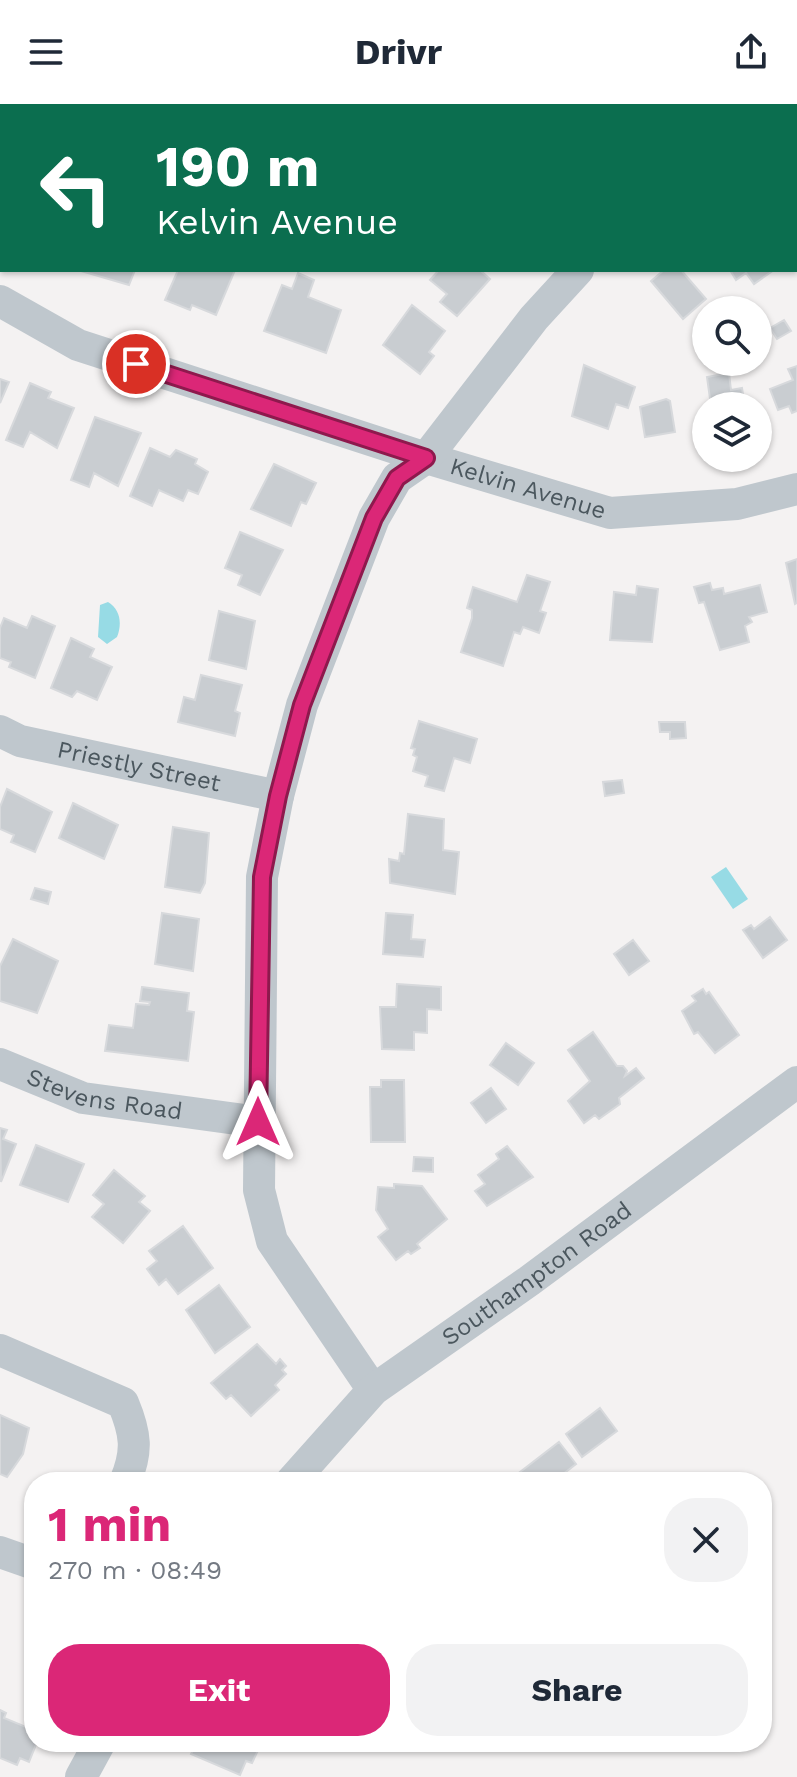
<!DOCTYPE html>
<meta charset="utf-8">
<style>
body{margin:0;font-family:"Work Sans",sans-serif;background:#f2f2f3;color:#1f2937;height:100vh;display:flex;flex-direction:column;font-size:30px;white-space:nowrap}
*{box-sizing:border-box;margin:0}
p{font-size:26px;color:#747a83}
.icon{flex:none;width:44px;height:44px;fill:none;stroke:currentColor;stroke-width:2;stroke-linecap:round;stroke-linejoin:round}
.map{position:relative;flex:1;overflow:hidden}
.panel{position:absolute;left:24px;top:1368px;width:748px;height:280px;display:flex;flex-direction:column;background:#fff;border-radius:32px;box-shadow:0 2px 6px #0004}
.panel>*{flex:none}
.banner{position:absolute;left:0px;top:0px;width:798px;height:168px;box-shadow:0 2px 6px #0004;background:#0b6e4f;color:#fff;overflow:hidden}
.tools{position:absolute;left:692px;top:192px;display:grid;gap:16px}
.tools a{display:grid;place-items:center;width:80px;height:80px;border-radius:50%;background:#fff;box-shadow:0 2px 6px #0004;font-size:40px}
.pin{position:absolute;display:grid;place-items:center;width:68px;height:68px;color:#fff;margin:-34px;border:4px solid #fff;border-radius:50%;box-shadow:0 2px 8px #0007}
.me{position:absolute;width:88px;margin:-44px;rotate:0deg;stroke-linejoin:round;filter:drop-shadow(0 0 6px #0008)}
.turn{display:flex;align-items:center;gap:28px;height:168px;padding:0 24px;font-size:36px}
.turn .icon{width:104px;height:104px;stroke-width:2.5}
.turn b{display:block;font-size:56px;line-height:68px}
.round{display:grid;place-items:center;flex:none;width:84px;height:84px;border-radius:32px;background:#f2f2f3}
.summary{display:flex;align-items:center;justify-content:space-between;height:136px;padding:0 24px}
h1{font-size:48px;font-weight:700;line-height:60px;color:#db2777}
.primary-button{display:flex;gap:16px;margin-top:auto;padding:16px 24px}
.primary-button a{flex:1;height:92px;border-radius:32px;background:#db2777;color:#fff;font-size:32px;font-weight:700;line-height:92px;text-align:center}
.primary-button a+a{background:#f2f2f3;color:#1f2937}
header{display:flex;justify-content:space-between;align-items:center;height:104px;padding:0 24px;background:#fff;font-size:36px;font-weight:700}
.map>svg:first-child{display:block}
</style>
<header><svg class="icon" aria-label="menu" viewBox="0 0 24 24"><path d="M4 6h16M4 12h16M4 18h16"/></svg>Drivr<svg class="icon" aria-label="share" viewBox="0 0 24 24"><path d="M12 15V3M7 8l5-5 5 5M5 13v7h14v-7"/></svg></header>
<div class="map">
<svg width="797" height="1673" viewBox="0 0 797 1673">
<rect width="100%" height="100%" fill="#f4f2f2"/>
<path fill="#97dbe5" d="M108,498c13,8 14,22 9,35l-10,7 -9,-7 2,-32z
M726,763l22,32 -15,10 -22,-32z"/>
<path fill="#c9cdd1" stroke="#d7d9dc" stroke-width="2" d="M322,0h56l5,2h-62z
M1,64h1v58l-2,-1z
M135,166l-6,15 -48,-14v-1z
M178,166h57l-19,45 -24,-10 -2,5 -25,-10z
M439,166h41l10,9 -33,37 -17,-14 7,-8 -17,-14z
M664,166h17l25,29 -23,20 -32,-38z
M730,166h44l-20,14 -8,-11 -10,7z
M298,169l16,7 -6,17 33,13 -15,43 -62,-22 18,-46 10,4z
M412,201l33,26 -16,21 5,4 -14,18 -37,-29z
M784,216l7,11 -14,8 -7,-11z
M584,261l51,22 -7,21 -12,-4 -8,25 -36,-13z
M797,262v45l-5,2 -3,-7 -11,4 -8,-21 23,-9 -5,-11z
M729,269l2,17 11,-2 3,18h-34l-4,-29z
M0,275l9,3 -9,21z
M30,279l21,9 -3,6 26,10 -17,40 -27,-16 -7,15 -17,-7z
M666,295l4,2 5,31 -30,5 -5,-30z
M95,313l46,16 -23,53 -24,-13 -5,14 -18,-7z
M150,344l20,9 6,-7 21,9 -2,5 13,8 -10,22 -10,-4 -5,11 -24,-11 -7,16 -22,-10z
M274,360l42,19 -10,21 -5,-2 -10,24 -40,-17z
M240,428l43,18 -23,45 -22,-10 4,-10 -17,-7z
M797,455v44l-2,1 -9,-41z
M527,471l23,7 -10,29 6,2 -7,20 -16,-6 -3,7 -6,-2 -11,34 -42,-14 11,-34v-8l-5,-2 6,-21 44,15z
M710,479l2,7 11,-2 1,6 36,-9 7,27 -18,5 3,5 -7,4 4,16 -29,8 -16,-48 -5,1 -5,-16z
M637,482l21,3 -6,53 -42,-2 4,-48 22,3z
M219,507l36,10 -9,48 -37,-9z
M32,512l23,10 -20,52 -26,-11 2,-5 -11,-4v-30l4,-10 23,10z
M71,534l23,11 -4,8 22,10 -15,33 -20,-9 -5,6 -21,-9z
M201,571l41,10 -7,26 5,2 -5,23 -57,-14 6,-25 11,3z
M419,617l58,18 -7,24 -16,-5 -10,33 -19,-5 3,-10 -15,-5 4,-14 -4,-2 2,-6 -4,-1z
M659,618h26l1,16 -16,1v-7h-10z
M622,676l2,13 -19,3 -2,-14z
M7,685l45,23 -17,40 -24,-10 3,-7 -14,-6v-22z
M73,699l45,22 -14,34 -45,-21z
M408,710l36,5 -1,31 16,2 -4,42 -65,-11 -1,-24 10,2 1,-8 4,1z
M173,723l36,6 -4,50 -5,10 -35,-6z
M35,784l16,4 -3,12 -17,-5z
M162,809l37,6 -6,52 -38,-7z
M386,809l27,2 -2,24 14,1 -2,17 -40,-3z
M770,813l17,23 -24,18 -20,-28 8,-5 3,4z
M13,835l45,22 -21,52 -37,-12v-35z
M633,836l16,21 -20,14 -15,-21z
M397,880l44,3v23l-14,-1v24l-13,-1v18l-32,-1 -2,-42h16z
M142,883l47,6 -2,18 7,1 -6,49 -83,-10 4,-26 24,3 3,-24 13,1 1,-3 -10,-1z
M703,885l3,5 3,-2 30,43 -24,18 -17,-21 -4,2 -12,-23 14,-10 -4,-5z
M593,928l24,34h6l4,5 -2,5 11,-8 8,10 -25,20 1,6 -21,15 -4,-4 -11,8 -16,-22 22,-20 -22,-31z
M506,939l28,20 -16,22 -28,-20z
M381,976h23l1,62h-34l-1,-55h11z
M491,984l15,21 -20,14 -15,-20z
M0,1024l7,2 -4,9 13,5 -15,38z
M36,1041l48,19 -16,38 -48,-17z
M507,1042l26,31 -46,29 -12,-15 10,-7 -7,-9 21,-16 -3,-5z
M414,1053l19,1v14l-20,-1z
M114,1066l31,26 -6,6 11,9 -27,32 -31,-26 12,-13 -11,-9z
M394,1080l28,2 25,33 -30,25 3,4 -9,6 -3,-3 -12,9 -18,-23 10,-8 -12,-19 2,-23 16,1z
M183,1122l30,42 -35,26 -12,-15 -7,6 -12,-16 10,-8 -8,-10z
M219,1181l31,42 -35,26 -29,-43z
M257,1240l19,20 4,-5 6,7 -4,4 4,4 -11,11 4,5 -28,26 -20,-21 -5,4 -15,-16z
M600,1304l17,23 -35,26 -16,-23z
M0,1311l29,13 -6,26 -16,23 -7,-3z
M559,1338l17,22 -23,18h-46z
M0,1606l6,3 -2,5 27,11 -2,7 8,6 -8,20 -9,-4 -3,7 -17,-7z
M197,1638h59l5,2 -9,19 -6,-2 -6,14 -49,-21z"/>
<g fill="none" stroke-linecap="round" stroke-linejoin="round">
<g stroke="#bfc7cd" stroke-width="32">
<path d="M493,0l3,2"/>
<path d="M788,2l3,-2"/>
<path id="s1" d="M0,197l78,44 348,113 184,55 127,-9 60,-15"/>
<path id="s2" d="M0,627l20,10 258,55"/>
<path id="s3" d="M0,960l83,34 175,24"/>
<path d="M0,1246l123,53c13,31 15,48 2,79"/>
<path d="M373,1286l-101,-149 -13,-51 3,-313 16,-81 24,-91 72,-187 23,-40 29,-20 108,-140 44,-48"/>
<path id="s4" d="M291,1378l82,-92 156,-109 268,-199"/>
<path d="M0,1448l34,12"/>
<path d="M81,1673l19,-35"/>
</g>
</g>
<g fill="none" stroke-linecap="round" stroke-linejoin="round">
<defs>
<path id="route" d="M136,260l290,94 -29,20 -23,40 -72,187 -24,91 -16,81 -4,245"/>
</defs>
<use href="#route" stroke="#8e194d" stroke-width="20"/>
<use href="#route" stroke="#db2777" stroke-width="14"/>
</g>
<g text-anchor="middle" stroke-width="6" stroke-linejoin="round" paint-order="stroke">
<g font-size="24" fill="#4b575e" stroke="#fff">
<text dy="8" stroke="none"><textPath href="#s1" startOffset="562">Kelvin Avenue</textPath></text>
<text dy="8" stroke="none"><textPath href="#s2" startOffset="144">Priestly Street</textPath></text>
<text dy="8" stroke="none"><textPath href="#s3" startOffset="110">Stevens Road</textPath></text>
<text dy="8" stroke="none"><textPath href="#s4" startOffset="324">Southampton Road</textPath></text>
</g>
</g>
</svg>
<div class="tools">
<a><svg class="icon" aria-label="search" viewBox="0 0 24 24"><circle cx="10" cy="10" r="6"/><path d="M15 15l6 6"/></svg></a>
<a><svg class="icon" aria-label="layers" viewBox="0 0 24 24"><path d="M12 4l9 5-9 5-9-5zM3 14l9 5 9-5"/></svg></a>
</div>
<div class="pin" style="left:136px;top:260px;background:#d93025"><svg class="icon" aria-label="arrive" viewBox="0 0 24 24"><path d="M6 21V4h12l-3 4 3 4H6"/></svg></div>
<svg class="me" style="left:258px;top:1018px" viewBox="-20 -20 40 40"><path d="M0-17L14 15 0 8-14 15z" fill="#db2777" stroke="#fff" stroke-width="4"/></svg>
<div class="banner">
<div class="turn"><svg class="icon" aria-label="left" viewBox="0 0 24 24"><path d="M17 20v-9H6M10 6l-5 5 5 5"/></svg><div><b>190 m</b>Kelvin Avenue</div></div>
</div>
<section class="panel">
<div class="summary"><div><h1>1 min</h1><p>270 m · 08:49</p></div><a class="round"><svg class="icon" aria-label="close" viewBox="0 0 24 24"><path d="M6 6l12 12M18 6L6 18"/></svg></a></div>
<div class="primary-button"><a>Exit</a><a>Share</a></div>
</section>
</div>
